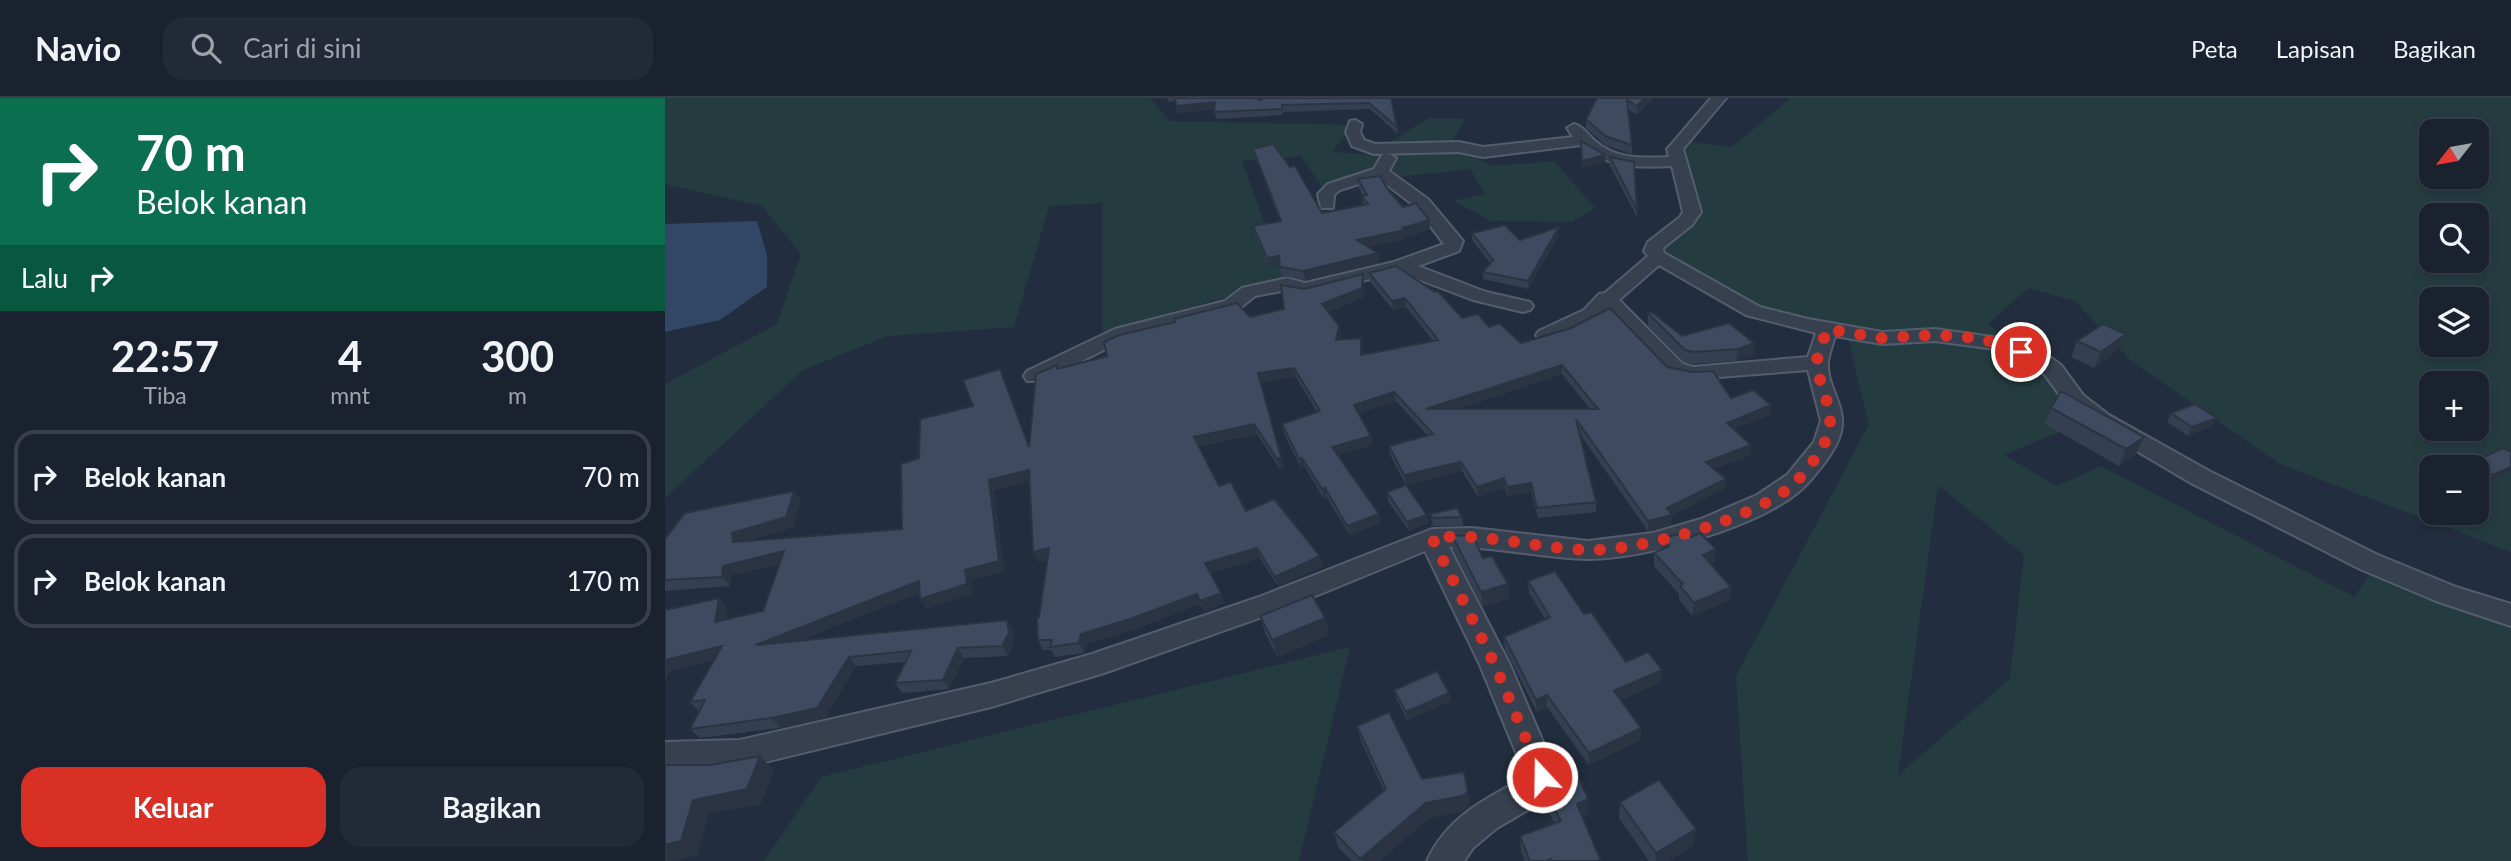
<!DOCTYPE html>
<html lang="id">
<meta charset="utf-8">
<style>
body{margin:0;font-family:Lato,sans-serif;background:#232a37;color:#f1f3f6;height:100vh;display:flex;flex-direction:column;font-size:26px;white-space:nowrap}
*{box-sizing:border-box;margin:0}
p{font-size:23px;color:#9fa4aa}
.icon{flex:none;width:38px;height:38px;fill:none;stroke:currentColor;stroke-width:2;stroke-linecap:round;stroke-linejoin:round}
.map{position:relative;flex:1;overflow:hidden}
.details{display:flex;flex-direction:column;background:#1a222f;width:665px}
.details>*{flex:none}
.hud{background:#0b6e4f;color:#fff;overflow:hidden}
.needle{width:46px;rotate:239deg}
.fabs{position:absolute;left:1754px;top:21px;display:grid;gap:14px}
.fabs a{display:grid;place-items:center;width:70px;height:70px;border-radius:14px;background:#1a222f;box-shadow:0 4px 10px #0003,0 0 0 2px #383f4b;font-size:35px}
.pin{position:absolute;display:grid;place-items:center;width:60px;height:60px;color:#fff;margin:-30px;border:4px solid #fff;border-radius:50%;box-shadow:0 2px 7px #0007}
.me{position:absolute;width:77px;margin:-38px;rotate:339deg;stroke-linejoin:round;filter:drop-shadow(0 0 5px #0008)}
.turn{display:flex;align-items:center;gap:24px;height:147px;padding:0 21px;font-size:32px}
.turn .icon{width:91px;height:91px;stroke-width:2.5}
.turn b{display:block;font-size:49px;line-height:60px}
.then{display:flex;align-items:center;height:66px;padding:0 21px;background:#0003;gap:14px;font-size:26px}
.eta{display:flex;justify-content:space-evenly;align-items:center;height:119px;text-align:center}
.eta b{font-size:42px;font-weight:700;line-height:49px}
.primary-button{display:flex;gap:14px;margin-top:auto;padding:14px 21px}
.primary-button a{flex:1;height:80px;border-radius:21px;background:#d93025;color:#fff;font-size:28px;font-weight:700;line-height:80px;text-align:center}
.primary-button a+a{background:#232a37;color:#f1f3f6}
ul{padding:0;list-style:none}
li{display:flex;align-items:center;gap:21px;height:94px;margin:0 14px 10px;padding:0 7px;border:4px solid #383f4b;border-radius:21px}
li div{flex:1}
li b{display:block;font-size:26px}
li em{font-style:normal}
header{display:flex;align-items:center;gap:42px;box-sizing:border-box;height:98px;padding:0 35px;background:#1a222f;border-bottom:2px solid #383f4b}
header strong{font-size:33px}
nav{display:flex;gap:38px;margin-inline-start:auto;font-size:24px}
.search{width:490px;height:63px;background:#232a37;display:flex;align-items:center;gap:18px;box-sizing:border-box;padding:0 24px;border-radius:21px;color:#9fa4aa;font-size:26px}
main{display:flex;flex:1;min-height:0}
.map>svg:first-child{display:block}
</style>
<header>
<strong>Navio</strong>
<div class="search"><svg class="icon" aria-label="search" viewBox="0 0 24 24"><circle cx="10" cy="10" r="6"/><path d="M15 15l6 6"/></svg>Cari di sini</div>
<nav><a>Peta</a><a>Lapisan</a><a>Bagikan</a></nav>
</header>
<main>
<section class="details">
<div class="hud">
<div class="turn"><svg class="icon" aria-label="right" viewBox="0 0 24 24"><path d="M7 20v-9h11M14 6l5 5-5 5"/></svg><div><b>70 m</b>Belok kanan</div></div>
<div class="then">Lalu<svg class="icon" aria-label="right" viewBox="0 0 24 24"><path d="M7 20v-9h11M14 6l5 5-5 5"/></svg></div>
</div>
<div class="eta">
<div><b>22:57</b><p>Tiba</p></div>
<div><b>4</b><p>mnt</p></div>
<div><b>300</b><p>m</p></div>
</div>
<ul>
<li><svg class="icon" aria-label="right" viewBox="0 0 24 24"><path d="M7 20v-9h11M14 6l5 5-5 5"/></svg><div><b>Belok kanan</b></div><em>70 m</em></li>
<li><svg class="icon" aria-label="right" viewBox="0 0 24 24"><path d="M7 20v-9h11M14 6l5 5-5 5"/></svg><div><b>Belok kanan</b></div><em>170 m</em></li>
</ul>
<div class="primary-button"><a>Keluar</a><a>Bagikan</a></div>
</section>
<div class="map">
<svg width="1846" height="763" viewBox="0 0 1846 763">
<rect width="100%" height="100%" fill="#222e3f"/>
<path fill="#243c40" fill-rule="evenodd" d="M0,0h485l20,23 183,4 -21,27 53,3 8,-15 36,-22 37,1 -15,24 40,23 63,-5 41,47 -23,14 -81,-1 -38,-20 32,-7 -15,-25 -65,7 -79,17 -25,-37 -59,5 43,120 -183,51v-129l-53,3 -35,121 -126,9 -85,34 -138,128v-114l112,-60 24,-70 -39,-48 -97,-22z
M1126,0h720v454l-231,-88 -150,-104 -55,-59 -47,-13 -40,36 104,94 -88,37 53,31 44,-20 254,131 25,-42 131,63v243h-763l-12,-185 133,-252 -21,-86 -92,-25 -97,-62 34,-48 -24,-44 13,-18 50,6zM1766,33h45v46h-45zM1766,117h45v46h-45zM1766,201h45v46h-45zM1766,285h45v46h-45zM1766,369h45v46h-45zM1273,387l86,70 -14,124 -112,96z
M685,549l-51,214h-535l57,-84z"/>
<path fill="#324666" d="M92,123l10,34v32l-47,33 -55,12v-108z"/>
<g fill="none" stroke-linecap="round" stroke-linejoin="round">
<defs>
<path id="street" d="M1046,0h15l-43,51 18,63 -9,13 -29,23 1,5 96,54 48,12 74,13 53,-3 72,10 43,18 11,8 22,30 26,20 100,56 169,84 78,32 55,17v22l-75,-25 -76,-32 -169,-86 -98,-58 -26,-20 -22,-30 -11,-8 -39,-18 -60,-8 -53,3 -47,-8c-2,8 -6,17 -7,26 -2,29 25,47 9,81 -7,14 -21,32 -32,43 -39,40 -163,74 -218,73 -46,-1 -91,-13 -138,-12l61,118 48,112 -8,20 -53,31 -24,20 -9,13h-37c20,-44 58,-62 99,-84l-46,-112 -55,-114 -146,60 -175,62 -113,34 -251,61 -75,2v-28l75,-2 251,-57 101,-29 167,-57 173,-68 40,-1 116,13 65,-8 48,-14 56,-24 30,-20 27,-33 7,-21 -13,-51 -115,9 -25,-5 -61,-64c-13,12 -51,34 -68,29l-3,-4 3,-4 45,-21 15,-16 6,-1 43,-37 -4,-5 4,-9 32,-25 3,-5 -11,-46c-35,2 -64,2 -91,-21l-98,12 -24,-5 -85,2 -22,-8 -6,-14 4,-11 5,-1 7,4 -2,8 4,8 11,4 84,-2 24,5 90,-10 -6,-9 7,-4c9,2 14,11 21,17 22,19 47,17 74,16l-2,-8 3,-3zM994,167l87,50 70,18 -8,24 -115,10 -10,-3 -64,-64z
M723,55l8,5 -7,13 39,28 35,42 -4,10 -41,15 68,26 44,10 3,4 -3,4 -7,2 -50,-12 -74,-28 -94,23 -18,-5 -32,6 -16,13 -110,28 -86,44h-16l-3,-5 3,-5 88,-42 110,-28 17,-13 45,-10 18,5 89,-21 50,-18 -28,-37 -38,-29 -38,12 -6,5 -1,13h-12l-3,-14 10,-10 46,-15 8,-14z"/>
</defs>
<use href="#street" stroke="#545d6d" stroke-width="4"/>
<use href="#street" fill="#36404f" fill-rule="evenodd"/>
</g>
<path fill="#344052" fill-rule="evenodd" d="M502,0h88l6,2 130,-2 7,36 -28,-25 -87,3v3l-67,4 -2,-10 -37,4 -2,-12 -7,1z
M932,0h57l-17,17 -9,-6 4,36v9l-27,-9 -19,-17v-9z
M588,51l69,64 41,-8 -1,-9h1l-4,-8 -1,-9 31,12 14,16 26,13 1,9 -24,8v2l-38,8 10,6 1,10 -74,17 -23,-4 -3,-10 -10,1 -14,-32 -2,-9 27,-5 -25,-64z
M945,59l27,53v7l-28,-53z
M894,129v8l-31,54 -45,-10v-7l7,-9 -18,-23v-7l48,7z
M704,175l93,45 27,9 32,16 146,24 64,31 40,7 -1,10 -37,14 18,16 -1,10 -37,14 13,10 -1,9 -53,27 -1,10 -23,6 -69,-98 17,69v10l-58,6 -7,-26 -24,4 -2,-8 -27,9 -16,-26 -56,14 -16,-30 -1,-9 38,-11 -31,-34 -37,12 12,23 1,9 -34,10 41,59 2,9 -31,12 -23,-37 -3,1 -19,-32 -4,1 -17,-34 -2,-10 35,-12 -21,-35 -36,5 24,85 -4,2 -23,-35 -58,12 20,40 27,25 77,55 -45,20 -18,-28 -50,15 14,30 -20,8 -4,-7 -65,25 -49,15 -2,9 -29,4 -4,-7h-8l-5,-10 1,-23 8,-57 -9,2 -8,-81 -36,9 10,81 -34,9 2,14 -46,15 -6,-10 -1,-6 -119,47 207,-20 5,10 2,13 -6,13 -44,2 -15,31 -47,4 -7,-10 10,-21 -49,4 -31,52 -45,10 -80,10 -10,-9 9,-17 -9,-10 24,-42 -43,10 -6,-60 62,-2 -2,12 38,-9 16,-47 -48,11 -1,11 -65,5v-52l129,-48 7,10 -8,26 -47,14 156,-12 17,-71 54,-52 31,-27 25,67 28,-81 2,4 191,-52 34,-8 20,-20 60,-6v14l-36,15 13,23 -1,4 21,-1 2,17 70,-14 -27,-34 -13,3 -23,-28zM897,276l28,35h-133z
M983,215l34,23 72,7 -1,12 -17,6 -43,3 -9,-2 -36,-37z
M1412,243l42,8 -25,19 -23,-11z
M1386,310l85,46 -17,12 -74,-42z
M1506,315l46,5 -5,8 -24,10 -21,-14z
M1846,354v20l-24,11 -11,-6v-10h-8l3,-4z
M722,394l40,23 1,8 -19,8 -21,-30z
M765,416l32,3 1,9h-30z
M787,437l31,23 25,26 1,14 -26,9 -30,-57z
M1026,439l25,12 -2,13 -3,2 20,23 -2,13 -37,16 -13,-17v-5l-25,-28v-13l8,-4 1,-11z
M863,483l56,33 42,48 36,8 -1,12 -40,18 20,28 -1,12 -51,25 -42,-58 -10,5 -32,-63 -1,-12 41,-18 -16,-26z
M595,518l65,2 4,17 -52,22 -12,-24z
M729,592l55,3 2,8 -44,19 -11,-22z
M692,628l65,53 46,13 2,15 -6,4 -35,7 -50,43h-27l-14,-14 -4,-15 50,-41 -23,-50z
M882,697l41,19 -5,3 18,44h-76l-4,-10 -1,-15 34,-13 -6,-13z
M955,704l74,43 -26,16h-19l-30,-43z"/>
<path fill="#2b3442" d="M980,0h9l-17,17v-9z
M550,4l2,6 -40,5 -1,-7z
M940,57v7l-23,6v-7z
M764,122l1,9 -24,8v2l-47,10 -2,-9z
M894,129v8l-31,54v-8z
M713,155l1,10 -74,17 -2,-9z
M614,158l2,10 -12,1 -2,-9z
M698,176l1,9v14l-40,16 -2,-9z
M740,200l1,9 -13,3 -1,-9z
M674,228l2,9 -3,14 -2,-9z
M1461,236l-7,15 -25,19 7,-16z
M1089,245l-1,12 -17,6 2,-12z
M897,267v9l-134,44 -2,-9z
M629,270l2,9 -36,6 -2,-10z
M335,271l4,10 30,78 -5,-10z
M729,294l2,9 -40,13 -2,-9z
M1106,307l-1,10 -44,17 1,-9z
M1552,320l-5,8 -24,10 4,-9z
M589,326l3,10 -60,12 -3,-9z
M706,338l1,9 -38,11 -2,-9z
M1479,339l-8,17 -17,12 7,-17z
M1086,347l-1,10 -45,17 1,-10z
M616,359l3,10 -4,2 -3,-10z
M637,360l3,9 -4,1 -2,-9z
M796,364l1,9 -56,14 -2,-10z
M1846,369v5l-24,11 6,-8z
M364,372l5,10 -40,10 10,81 -34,9 2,14 -46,15 -6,-10 45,-29 24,-90z
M839,380l1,10 -27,9 -1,-10z
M1061,381l-1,9 -56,28 3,-1 -1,10 -23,6v-10l19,-13z
M866,385v9l-24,4v-9z
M660,390l2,10 -3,1 -2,-10z
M129,393l7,10 -8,26 -54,16 -6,-1 -1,-9z
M714,416l2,9 -31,12 -3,-9z
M762,417l1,8 -19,8 -2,-9z
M384,450l5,10 -16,4 -5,-10z
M592,450l3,10 -51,15 -4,-10z
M1051,451l-2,13 -12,6 1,-13z
M119,453l7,10 -60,14 -1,11 -8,-9 1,-11z
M655,458l3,10 -45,20 -3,-9z
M254,483l6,10 -161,63 -8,-9z
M843,486l1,14 -26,9 -2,-15z
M1066,489l-2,13 -37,16 2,-13z
M556,495l3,10 -20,8 -4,-10z
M532,496l3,10 -65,25 -49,15 -2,9 -5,-10 2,-9z
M54,500l8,10 -4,24 -8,-10z
M660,520l4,17 -52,22 -5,-17z
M342,522l5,10 2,13 -6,13 -6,-10z
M57,548l9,10 -60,14 -6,11v-21z
M293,550l6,10 -15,31 -6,-9z
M184,559l7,9 -31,52 -45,10 -8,-10z
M997,572l-1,12 -47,22v-13z
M784,595l2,8 -44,19 -1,-8z
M882,597v12l-10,5 -1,-12z
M976,630l-1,12 -51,25v-12z
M95,658l14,14 -13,34 -52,10 -12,41 -21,6h-11v-16l28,-45z
M803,694l2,15 -6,4 -35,7 -50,43h-18l-1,-2 66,-56z
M923,701v15l-10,5 -1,-15z
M1031,731l-2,16 -26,16h-12v-8z"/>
<path fill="#3d4a5f" stroke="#2b3442" stroke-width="2" fill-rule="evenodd" d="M510,0h80l6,2 2,-2h128l6,29 -28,-24 -87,2v4l-68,3 1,-10 -39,4z
M932,0h48l-8,8 -10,-6 5,45 -27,-9 -19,-17z
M916,43l24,14 -23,6z
M608,46l17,23 5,-1 27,47 46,-9 -6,-8 5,-1 -9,-16 22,-3 9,15 14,16 13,-4 13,17 -26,8 2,2 -48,10 21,13 -75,18 -23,-4 -1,-11 -12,2 -14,-32 28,-5 -28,-72z
M945,59l24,5 3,48z
M840,127l15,15 39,-13 -31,54 -45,-9 10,-12 -21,-27z
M731,168l39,26 3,-1 24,27 16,-4 11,13 10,-4 22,20 50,-15 39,-20 57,59 26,5 20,-1 18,27 22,-8 18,15 -44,18 24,22 -45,17 20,17 -59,29 5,7 -24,6 -72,-102 20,83 -59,6 -6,-25 -24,4 -3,-9 -27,9 -16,-25 -57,13 -15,-29 44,-12 -39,-42 -40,13 17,31 -39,11 47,67 -32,12 -22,-38 -3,1 -20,-31 -3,1 -17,-35 38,-13 -26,-43 -36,5 23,84 -4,2 -23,-35 -60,13 25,49 12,-4 15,29 28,-12 46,57 -45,21 -18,-29 -52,15 16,30 -21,8 -3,-7 -67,25 -49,15 -2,9 -29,4 2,-7h-14l-1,-23h2l10,-69 -16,4 -4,-82 -40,10 10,81 -34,9 2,14 -47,15 -1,-18 -163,64 251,-25 2,13 -7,13 -44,2 -15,32 -48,3 16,-32 -62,6 -32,51 -45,10 -82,11 15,-29 -15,2 32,-56 -57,14v-50l54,-12 -4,24 48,-11 21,-60 -61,15 -1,11 -57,3v-41l20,-26 109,-22 -8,26 -54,16 1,9 169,-13 -1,-65 18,-6 1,-39 53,-13 -10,-26 37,-11 29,78 7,-73 21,-9v4l50,-13 -3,-14 15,-7 56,-13 -1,-3 63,-16 13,14 34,-8 -3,-24 23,4 59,-15 -1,14 -40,16 17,22 -3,14 25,-2v17l77,-15 -33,-42 -13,3 -23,-28zM897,267l36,44h-172z
M987,214l30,24 47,-13 25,20 -16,6 -44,3 -9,-2 -37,-37z
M1438,226l23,10 -25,18 -24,-11z
M1396,293l83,46 -18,12 -75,-41z
M1530,306l22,14 -25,9 -21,-14z
M1838,350l8,4v15l-18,8 -22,-12z
M741,387l21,30 -20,7 -20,-30z
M792,410l5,9 -30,1 -2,-4z
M1022,434l4,5 9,-4 16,16 -13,6 28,32 -37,16 -14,-17 3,-2 -29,-31 15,-7 -6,-8z
M787,437l21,1 10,22 9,-2 16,28 -27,8z
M890,473l29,43 7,-2 35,50 22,-10 14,18 -48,21 27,37 -52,25 -42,-58 -11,5 -32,-63 46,-20 -22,-36z
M647,497l13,23 -53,22 -12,-24z
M772,573l12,22 -43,19 -12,-22z
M724,614l33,67 42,-7 4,20 -6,4 -36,7 -66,56 -26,-27 52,-43 -29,-63z
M95,658l-13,33 -54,11 -12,41 -16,4v-80h45z
M915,682l8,19 -11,5 24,57h-49l-1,-2 -5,2h-16l-10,-25 41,-15 -14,-26z
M994,682l37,49 -40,24 -36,-51z"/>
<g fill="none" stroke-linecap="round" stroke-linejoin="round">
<path stroke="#d93025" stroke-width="12" stroke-dasharray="0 21.6" d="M877,679l-47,-112 -63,-127c52,-6 103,10 154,12 55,1 172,-31 211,-69 9,-10 22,-26 28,-39 14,-27 -5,-50 -8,-77 -1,-10 7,-25 10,-36l55,9 53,-3 32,2 33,6 21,9"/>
</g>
</svg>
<div class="fabs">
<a><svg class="needle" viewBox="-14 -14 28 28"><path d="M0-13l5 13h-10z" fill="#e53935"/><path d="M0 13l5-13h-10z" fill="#9fa4aa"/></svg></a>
<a><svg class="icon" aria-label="search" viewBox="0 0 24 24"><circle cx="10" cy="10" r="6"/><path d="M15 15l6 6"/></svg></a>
<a><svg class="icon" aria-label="layers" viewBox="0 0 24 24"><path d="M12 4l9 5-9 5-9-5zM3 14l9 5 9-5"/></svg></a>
<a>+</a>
<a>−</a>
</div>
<div class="pin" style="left:1356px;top:254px;background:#d93025"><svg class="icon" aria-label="arrive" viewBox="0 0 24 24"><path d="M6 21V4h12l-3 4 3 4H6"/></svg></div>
<svg class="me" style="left:877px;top:679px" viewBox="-20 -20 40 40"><circle r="17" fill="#d93025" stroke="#fff" stroke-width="3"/><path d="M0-11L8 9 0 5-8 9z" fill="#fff"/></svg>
</div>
</main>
